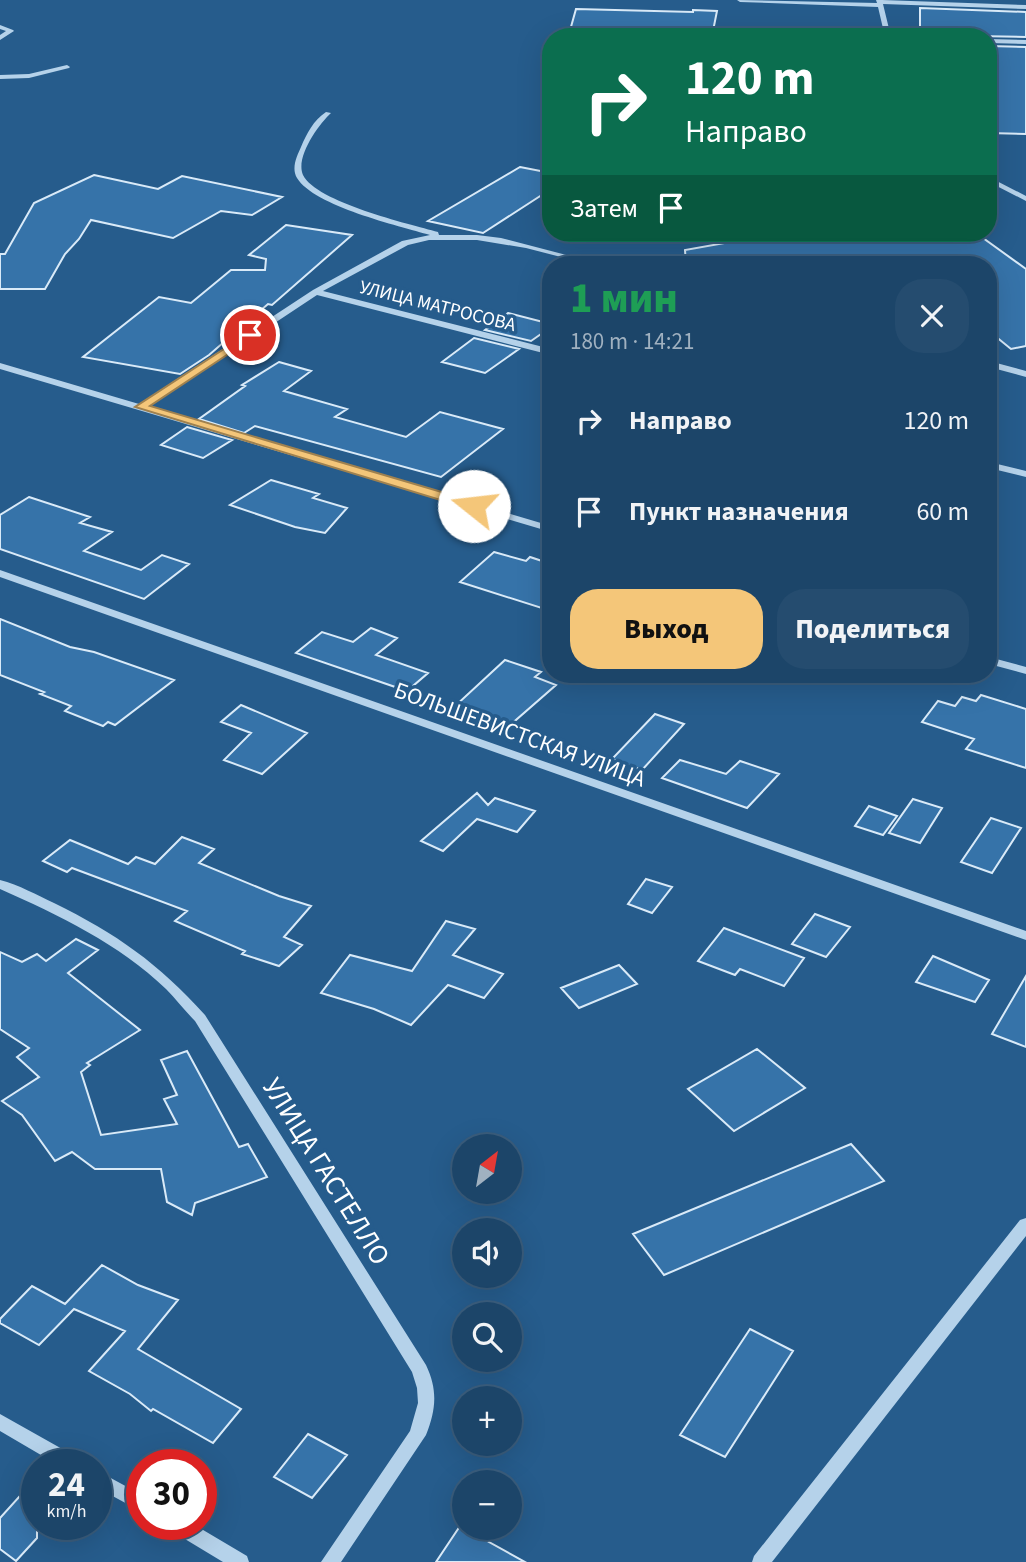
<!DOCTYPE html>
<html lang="ru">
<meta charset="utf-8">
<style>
body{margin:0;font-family:"Source Sans 3",sans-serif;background:#254c6f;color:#f1f3f6;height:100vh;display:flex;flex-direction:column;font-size:26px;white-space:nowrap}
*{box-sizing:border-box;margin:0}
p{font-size:23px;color:#a0b1c0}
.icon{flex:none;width:38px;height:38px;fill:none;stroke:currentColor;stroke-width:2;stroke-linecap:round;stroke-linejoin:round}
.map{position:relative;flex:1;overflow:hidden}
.sheet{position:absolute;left:542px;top:256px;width:455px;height:427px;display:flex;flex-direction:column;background:#1c4569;border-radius:28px;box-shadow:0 7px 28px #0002,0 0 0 2px #3a5d7d}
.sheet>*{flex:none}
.banner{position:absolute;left:542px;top:28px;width:455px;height:214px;border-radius:28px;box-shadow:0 7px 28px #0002,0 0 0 2px #3a5d7d;background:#0b6e4f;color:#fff;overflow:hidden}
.needle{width:46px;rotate:31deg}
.buttons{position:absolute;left:452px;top:1134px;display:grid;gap:14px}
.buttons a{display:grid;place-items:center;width:70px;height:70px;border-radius:50%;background:#1c4569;box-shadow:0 7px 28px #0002,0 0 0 2px #3a5d7d;font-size:35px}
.speed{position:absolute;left:21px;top:1449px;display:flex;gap:14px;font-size:35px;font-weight:700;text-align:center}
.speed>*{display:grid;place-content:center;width:91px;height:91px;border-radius:50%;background:#1c4569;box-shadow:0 7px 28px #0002,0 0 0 2px #3a5d7d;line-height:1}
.speed small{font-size:18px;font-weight:400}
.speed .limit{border:10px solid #d22;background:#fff;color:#111}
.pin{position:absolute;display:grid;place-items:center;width:60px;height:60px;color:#fff;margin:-30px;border:4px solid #fff;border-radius:50%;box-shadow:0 2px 7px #0007}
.me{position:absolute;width:77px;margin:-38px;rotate:286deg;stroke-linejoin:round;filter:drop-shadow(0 0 5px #0008)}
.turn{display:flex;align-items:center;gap:24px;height:147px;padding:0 28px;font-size:32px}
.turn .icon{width:91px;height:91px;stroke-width:2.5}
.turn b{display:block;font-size:49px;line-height:60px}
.then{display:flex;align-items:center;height:66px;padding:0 28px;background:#0003;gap:14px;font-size:26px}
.round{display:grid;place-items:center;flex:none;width:74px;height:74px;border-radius:28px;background:#254c6f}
.overview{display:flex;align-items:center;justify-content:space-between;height:119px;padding:0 28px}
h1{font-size:42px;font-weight:800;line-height:52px;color:#1e9e55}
.cta{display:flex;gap:14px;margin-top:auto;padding:14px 28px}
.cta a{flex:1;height:80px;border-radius:28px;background:#f4c679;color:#111;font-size:28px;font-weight:800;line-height:80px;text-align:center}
.cta a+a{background:#254c6f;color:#f1f3f6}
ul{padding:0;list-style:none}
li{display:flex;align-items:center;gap:21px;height:91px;padding:0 28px}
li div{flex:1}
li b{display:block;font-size:26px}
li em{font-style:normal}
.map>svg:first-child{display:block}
</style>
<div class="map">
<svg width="1026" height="1562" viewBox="0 0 1026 1562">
<rect width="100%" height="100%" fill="#265c8c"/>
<path fill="#3673a9" stroke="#d9eaf8" stroke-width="2" d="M920,8l106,4v25l-106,-2z
M576,9l117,3v-2l24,1 -5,25 -58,-2 -1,3h-76l1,-2 -9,-1z
M989,46l37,1v87l-37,-1z
M520,167l31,6v16l-68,44 -55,-12z
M94,175l64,14 24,-13 100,21 -30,18 -31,-4 -48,27 -82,-18 -12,19 -14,15 -20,35h-45v-35h5l29,-51z
M286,225l66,10 -80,70 -4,-1 -59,51 -29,19 -97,-17 76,-60 32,6 40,-33h34l1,-11 -17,-4z
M781,233h195l50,36v77l-15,3 -22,-18v-67h-303l-1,-14z
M508,313l43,11v3l-20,14 -46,-11z
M474,338l45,11 -34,24 -43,-11z
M279,362l32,9 -27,20 63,18 -12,8 71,20 34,-25 63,17 -62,48 -186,-51 -11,7 -45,-14 46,-33 -3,-1z
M187,427l45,13 -29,18 -42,-13z
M271,480l48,14 -6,4 34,10 -22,25 -30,-6 -65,-22z
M29,497l61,20 -10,6 32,9 -28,19 57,19 21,-15 27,9 -45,35 -144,-50v-34z
M494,552l32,9 4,-4 21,7v47l-91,-29z
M0,619l70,28 24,5 80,28 -59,45 -7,-3 -5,4 -38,-15 6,-5 -31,-12 4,-2 -44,-17z
M371,628l26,10 -21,17 52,18 -21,18 -111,-38 26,-21 31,10z
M505,660l36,12 -6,5 21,8 -47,41 -55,-19z
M981,695l45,14v59l-60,-19 8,-10 -52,-17 16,-21 17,5 7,-9 14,4z
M241,705l66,28 -45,41 -38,-14 27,-27 -30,-11z
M655,714l29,10 -42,46 -30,-11z
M680,760l46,14 14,-13 39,13 -32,34 -85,-30z
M477,793l11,12 7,-7 40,13 -18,21 -40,-13 -34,32 -22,-10z
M913,799l29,9 -22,35 -31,-10z
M869,806l28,10 -14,19 -28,-9z
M991,818l30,10 -29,45 -31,-11z
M182,837l32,12 -15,14 80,33 32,10 -27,31 18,8 -23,21 -37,-12 3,-3 -70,-30 12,-10 -115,-43 -5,4 -24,-11 27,-21 58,24 8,-7 19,7z
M646,879l26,8 -20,26 -24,-9z
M815,914l35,13 -24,30 -34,-13z
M446,921l29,8 -22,26 50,19 -19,24 -36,-13 -37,40 -37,-16 -53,-16 29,-38 62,16z
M724,928l80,30 -20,28 -44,-17 -5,6 -37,-14z
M76,939l22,11 -30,23 72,57 -53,33 3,2 -9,7 20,63 76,-11 -13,-25 13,-4 -16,-35 26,-9 52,96 9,-3 19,33 -72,26 -3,12 -25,-13 -6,-33h-66l-23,-17 -17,9 -33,-46 -20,-14 37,-24 -22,-20 12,-9 -29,-19v-77l22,10 15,-8 9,7z
M933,956l56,24 -14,22 -59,-20z
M619,965l18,19 -58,24 -18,-20z
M1026,976v71l-34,-13z
M757,1049l48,39 -71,43 -46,-42z
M851,1144l33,37 -220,94 -31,-41z
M102,1265l36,20 40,15 -40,49 103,60 -28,34 -60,-34 -2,2 -21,-17 -41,-23 36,-40 -51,-22 -35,36 -39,-22v-4l32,-33 33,18z
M750,1329l43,22 -68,106 -45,-22z
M308,1434l39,21 -35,43 -38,-21z
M37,1477v61l-21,23 -16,-12v-31z
M460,1526l65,36h-89z"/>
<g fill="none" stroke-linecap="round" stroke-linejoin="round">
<path fill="#b5d2ea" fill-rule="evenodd" d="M737,0l140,3 -1,-3h6l144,5v4l-143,-5 8,33h-6l-7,-30 -138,-5z
M0,25l13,5 1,1 -14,9v-5l6,-4 -6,-2z
M989,39l37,1v4l-37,-1z
M67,65l3,2 -1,1 -40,10 -29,1v-4l29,-1z
M326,112l5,1c-12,11 -36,44 -28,62 13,27 106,49 135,57l1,3h38l24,3 100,26h-13l-62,-16 -49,-8h-48l-21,5 -85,46 228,58v6l-234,-60 -169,112 403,119v6l-551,-163v-6l139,41 174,-114 89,-49 28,-6c-31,-9 -116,-29 -133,-57 -6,-10 0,-22 4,-31 6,-14 12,-26 25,-35z
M989,177l37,19v5l-37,-19z
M989,361l37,10v6l-37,-10z
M989,462l37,9v6l-37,-9z
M0,570l1026,361v9l-1026,-363z
M989,657l37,10v7l-37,-10z
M0,880c19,5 37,15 54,23 63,31 104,60 151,112l221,350c12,25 10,45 0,70l-85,127h-20l89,-131 8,-28 -1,-15 -5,-16 -217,-351c-10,-10 -19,-22 -29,-32 -47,-45 -107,-74 -166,-100z
M1026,1218v18l-254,326h-20l2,-6 266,-336z
M0,1414l80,45 3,6h-25l-58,-34z
M96,1470l46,25v17l-46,-25z
M167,1524h26l54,32 2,6h-26l-53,-32z"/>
</g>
<path fill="#f4c679" stroke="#9f814f" stroke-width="2" d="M250,332l4,1v4l-104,69 329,97v6h-9l-335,-102z"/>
<g text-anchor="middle" stroke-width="7" stroke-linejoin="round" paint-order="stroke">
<g font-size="19" fill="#fff" stroke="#265c8c">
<text transform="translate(438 305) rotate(14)" y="7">УЛИЦА МАТРОСОВА</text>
</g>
<g font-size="23" fill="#fff" stroke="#265c8c">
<text transform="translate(520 734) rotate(20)" y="8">БОЛЬШЕВИСТСКАЯ УЛИЦА</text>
</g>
<g font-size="28" fill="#fff" stroke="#265c8c">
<text transform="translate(327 1171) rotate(58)" y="10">УЛИЦА ГАСТЕЛЛО</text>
</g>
</g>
</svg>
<div class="buttons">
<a><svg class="needle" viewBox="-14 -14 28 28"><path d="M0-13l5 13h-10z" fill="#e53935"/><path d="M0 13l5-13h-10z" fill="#a0b1c0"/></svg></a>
<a><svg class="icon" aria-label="sound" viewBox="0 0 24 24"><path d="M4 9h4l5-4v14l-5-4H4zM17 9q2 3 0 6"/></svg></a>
<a><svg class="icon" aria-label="search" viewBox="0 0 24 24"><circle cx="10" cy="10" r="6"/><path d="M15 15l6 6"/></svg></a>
<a>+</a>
<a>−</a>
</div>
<div class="speed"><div>24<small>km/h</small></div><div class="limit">30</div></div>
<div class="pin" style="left:250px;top:335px;background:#d93025"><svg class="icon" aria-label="arrive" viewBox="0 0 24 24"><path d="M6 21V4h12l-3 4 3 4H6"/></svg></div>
<svg class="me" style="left:474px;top:506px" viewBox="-20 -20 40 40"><circle r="19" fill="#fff"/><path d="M0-13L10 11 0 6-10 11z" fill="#f4c679"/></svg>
<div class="banner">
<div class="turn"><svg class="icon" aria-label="right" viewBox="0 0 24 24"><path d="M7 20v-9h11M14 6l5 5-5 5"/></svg><div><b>120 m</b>Направо</div></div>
<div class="then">Затем<svg class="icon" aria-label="arrive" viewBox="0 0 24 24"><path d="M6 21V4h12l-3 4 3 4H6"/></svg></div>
</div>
<section class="sheet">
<div class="overview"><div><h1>1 мин</h1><p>180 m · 14:21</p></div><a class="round"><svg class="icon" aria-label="close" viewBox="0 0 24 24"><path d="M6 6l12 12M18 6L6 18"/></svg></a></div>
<ul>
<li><svg class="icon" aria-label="right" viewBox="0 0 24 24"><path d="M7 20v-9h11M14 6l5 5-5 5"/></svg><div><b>Направо</b></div><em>120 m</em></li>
<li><svg class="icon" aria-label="arrive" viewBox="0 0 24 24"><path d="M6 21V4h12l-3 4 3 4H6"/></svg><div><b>Пункт назначения</b></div><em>60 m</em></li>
</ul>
<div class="cta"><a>Выход</a><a>Поделиться</a></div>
</section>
</div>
